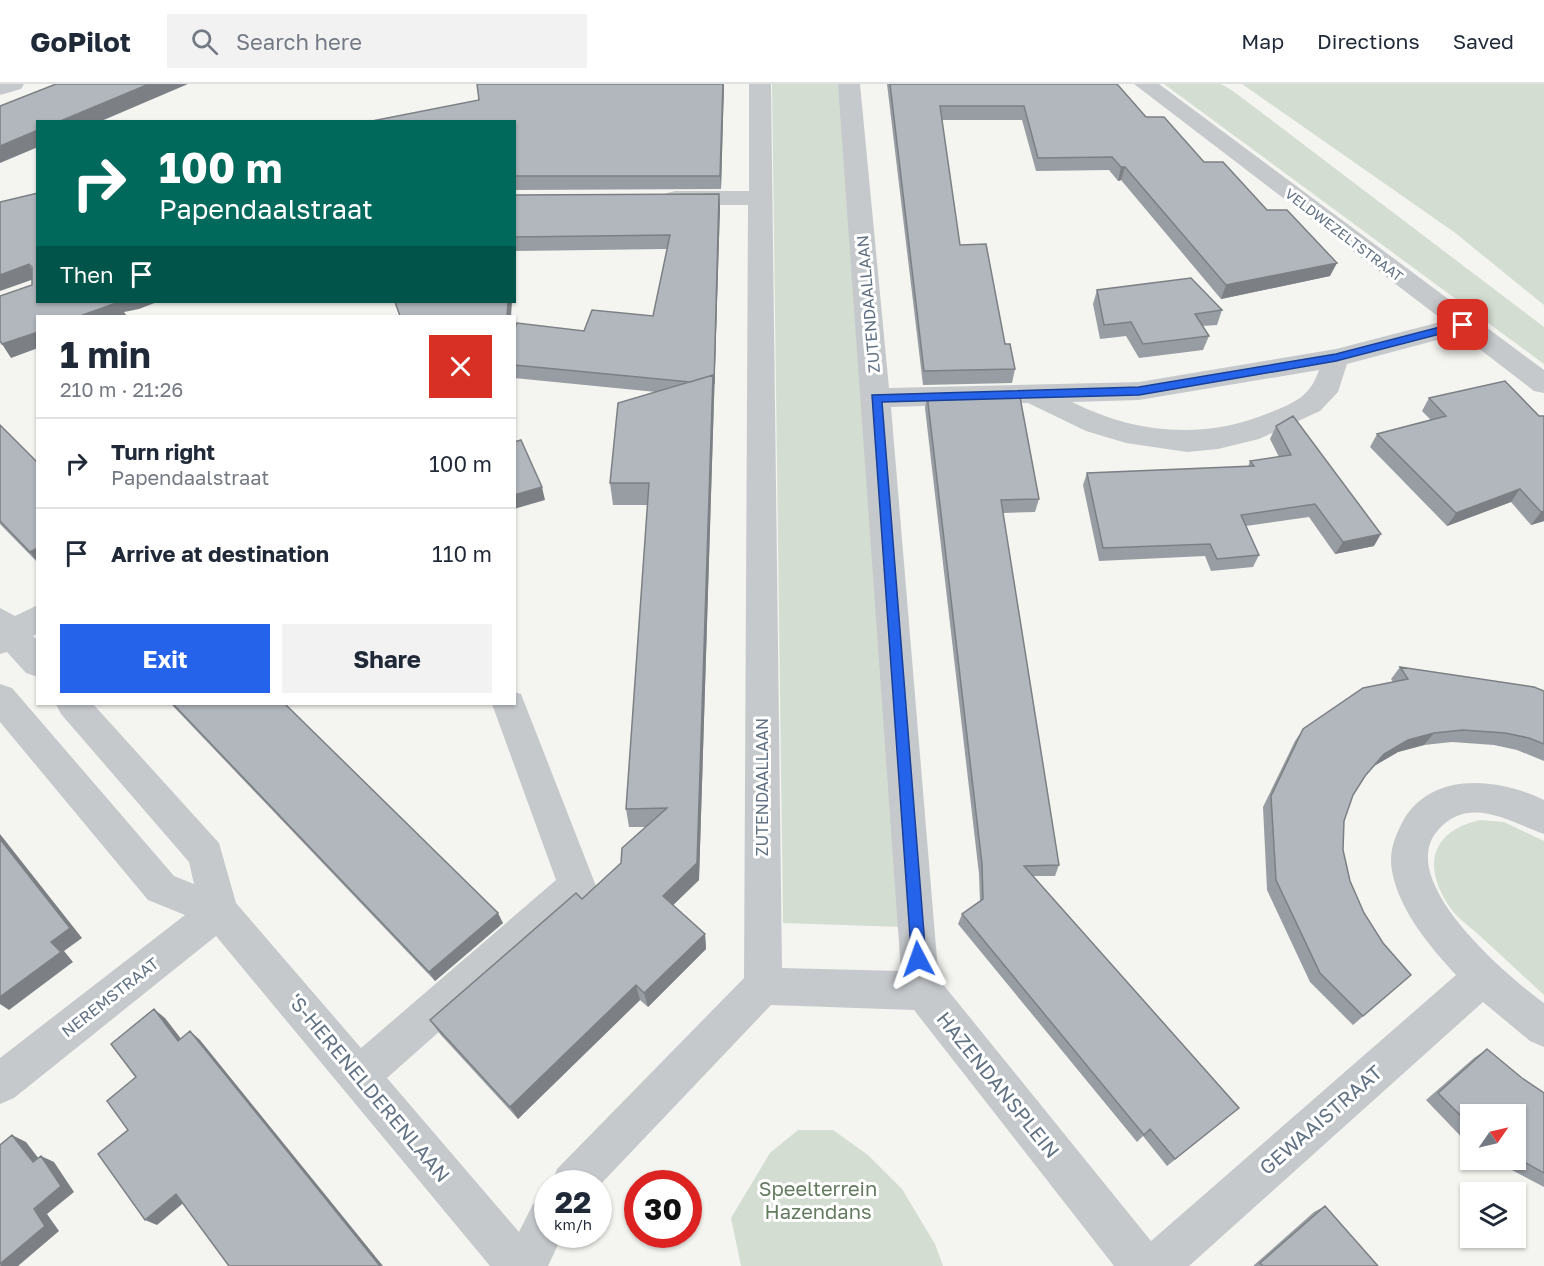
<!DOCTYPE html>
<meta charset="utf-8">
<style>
body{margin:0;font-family:"Golos Text",sans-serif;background:#f2f2f3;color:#1f2937;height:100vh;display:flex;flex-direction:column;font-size:22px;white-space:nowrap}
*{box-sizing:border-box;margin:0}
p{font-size:20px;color:#747a83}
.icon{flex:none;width:33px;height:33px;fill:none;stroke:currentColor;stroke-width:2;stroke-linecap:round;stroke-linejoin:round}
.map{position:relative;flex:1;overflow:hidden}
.sheet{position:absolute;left:36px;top:231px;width:480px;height:390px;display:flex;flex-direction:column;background:#fff;border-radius:0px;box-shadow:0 2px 4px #0004}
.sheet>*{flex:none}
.top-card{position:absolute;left:36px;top:36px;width:480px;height:183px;border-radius:0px;box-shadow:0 2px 4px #0004;background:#00695c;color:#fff;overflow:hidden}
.needle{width:39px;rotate:56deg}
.buttons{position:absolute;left:1460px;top:1020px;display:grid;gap:12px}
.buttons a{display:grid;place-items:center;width:66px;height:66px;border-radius:0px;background:#fff;box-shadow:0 2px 4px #0004;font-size:30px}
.speed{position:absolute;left:534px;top:1086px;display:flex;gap:12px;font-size:30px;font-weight:700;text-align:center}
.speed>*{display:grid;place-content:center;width:78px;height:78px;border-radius:50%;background:#fff;box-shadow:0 2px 4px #0004;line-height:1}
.speed small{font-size:15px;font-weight:400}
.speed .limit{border:9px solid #d22;background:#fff;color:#111}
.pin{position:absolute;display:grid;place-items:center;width:51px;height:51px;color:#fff;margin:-26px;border-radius:12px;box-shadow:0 3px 9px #0006}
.me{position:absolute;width:66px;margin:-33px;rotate:356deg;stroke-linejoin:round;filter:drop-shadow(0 0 4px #0008)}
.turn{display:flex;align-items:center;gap:21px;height:126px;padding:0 24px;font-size:27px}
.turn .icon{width:78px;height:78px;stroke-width:2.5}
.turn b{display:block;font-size:42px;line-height:51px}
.then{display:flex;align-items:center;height:57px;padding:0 24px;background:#0003;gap:12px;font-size:22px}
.round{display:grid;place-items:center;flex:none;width:63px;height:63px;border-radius:0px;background:#f2f2f3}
.summary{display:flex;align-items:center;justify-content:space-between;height:102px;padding:0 24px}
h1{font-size:36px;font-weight:700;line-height:45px}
.button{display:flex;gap:12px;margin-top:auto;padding:12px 24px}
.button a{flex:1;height:69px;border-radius:0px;background:#2563eb;color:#fff;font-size:24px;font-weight:700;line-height:69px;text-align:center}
.button a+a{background:#f2f2f3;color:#1f2937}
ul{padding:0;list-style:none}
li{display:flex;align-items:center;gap:18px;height:90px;padding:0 24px;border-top:2px solid #e0e1e3}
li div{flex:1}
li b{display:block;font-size:22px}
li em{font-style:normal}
header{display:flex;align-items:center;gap:36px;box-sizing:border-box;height:84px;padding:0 30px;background:#fff;border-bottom:2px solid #e0e1e3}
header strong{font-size:28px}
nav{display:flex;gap:33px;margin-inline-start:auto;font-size:21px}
.search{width:420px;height:54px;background:#f2f2f3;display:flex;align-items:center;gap:15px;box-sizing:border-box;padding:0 21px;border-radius:0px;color:#747a83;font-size:22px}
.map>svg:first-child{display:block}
</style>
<header>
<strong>GoPilot</strong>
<div class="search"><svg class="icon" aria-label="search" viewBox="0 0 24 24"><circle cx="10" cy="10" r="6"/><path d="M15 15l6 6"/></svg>Search here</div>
<nav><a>Map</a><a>Directions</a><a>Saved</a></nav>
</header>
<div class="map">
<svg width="1544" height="1182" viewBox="0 0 1544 1182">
<rect width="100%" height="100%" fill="#f4f5f0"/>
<path fill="#d4ddd1" d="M772,0h68l61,843 -118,-4z
M1164,0h57l12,7 311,236v37z
M1242,0h302v221l-90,-73z
M1480,736l24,2 40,19v154c-22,-20 -43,-40 -65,-60 -10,-9 -23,-18 -30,-29 -27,-40 -18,-75 31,-86z
M798,1046h35l35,25 34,34 33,55 8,22h-202l-10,-48 39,-65z"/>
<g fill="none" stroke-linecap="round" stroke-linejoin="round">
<path fill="#c6c9cc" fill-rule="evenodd" d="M0,0h24l-3,5 -21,6z
M749,0h22l11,884 119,3 -63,-887h22l29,304 250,-6 197,-33 108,-28 -310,-237h25l385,286v23l-10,-2 -74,-57 -113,30 -9,28 -18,19 -61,28 -41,10 -31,3 -61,-9 -40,-12 -58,-28 -137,4 46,552 5,24 209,258 305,-266c-26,-28 -57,-65 -64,-104 -3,-16 1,-30 8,-44 26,-57 97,-50 144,-27v34c-34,-12 -74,-39 -105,-5 -47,50 68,147 105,174v44l-14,-6 -47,-39 -294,264h-75l-200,-256 -143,-5 -173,182v-3h-47l6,-15 187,-191 4,-773h-73l-8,-2 -4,-5 4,-5 8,-2h74zM1319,286c-9,27 -25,33 -50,43 -66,27 -133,21 -197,-11l67,-2z
M38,521v28l-5,3 5,5v36l-12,-4 -19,-21 -7,2v-46l15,8z
M0,600l12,4 162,188 20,8 -5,-22 -128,-148 -5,-10h37l126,139 17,60 125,145 195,-168 -64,-176h22v-12l7,2 75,192 -6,12 -203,180 132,154 14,-28 15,-7v37h15l-15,32h-58l-274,-330 -202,162 -14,6v-46l185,-143 -37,-15 -148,-178z"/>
</g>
<path fill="#989da3" d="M477,0h247l-3,105 -207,1v-68l-35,-22z
M887,0h230l29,33 121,93 63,66 -109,23 -100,-119 -3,1 -9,-11 -73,1 -14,-51h-80l18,125 45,99 10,25 -3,14 -89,2z
M719,110l1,13 -21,673 -26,25 32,29 1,15 -58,58 -8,-7 -122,119 -78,-85 -10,-14 152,-121 39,-36 25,-36h-17l-3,-18 22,-304h-35l-3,-22 46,-91 -142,-14v-49l70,2 69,-15 14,-67 -151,2 -2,17v-73z
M1097,206l125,20 -5,15 -15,1 7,10 -6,14 -64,8 -13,-22 -26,3 -7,-35z
M927,310l112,105 -4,13 -32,1 56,352 -4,11h-22l206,232 -72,58 -24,-30 -6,6 -179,-218 4,-10 18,-13 -1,-27 -54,-466z
M1429,314l110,18 5,105 -13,4 -20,-23 -64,24 -77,-79 7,-13 54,-14 -9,-9z
M0,341l38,38v100l-38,-39z
M1276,342l98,120 -39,8 -26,-37 -63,9 13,29 -6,12 -42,4 -6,-15 -106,5 -16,-76 4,-12 161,-6 2,-6 29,-4 -9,-18z
M1400,583l144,24v70l-27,-11 -23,-5 -42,-3 -28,3 -26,7 -24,14 -12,13 -9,16 -9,26 -1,29 7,31 14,32 19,30 28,32 -58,50 -43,-43 -43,-92 -4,-83 32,-66 8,-12 90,-47 -2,-3z
M171,620h114l218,219 -68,58z
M1487,965l35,29 22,15v94l-51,-27h22v-46h-45v32l-44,-46 48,-42z
M1325,1122l53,60h-125l61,-54z"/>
<path fill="#7c8084" d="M149,0h39l-89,38h-41z
M723,0h1l-3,105 -1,-13z
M38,46v17l-38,16v-17z
M1121,83h4l-4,13 -3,1z
M719,110l1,13 -21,673 -33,32 -3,-16z
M514,160l2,7 -2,17z
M1337,179l-7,13 -109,23 5,-14z
M29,180l8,14 -37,13v-16z
M114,218h43l-18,7 -15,3 3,4h-47z
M508,218h4l-1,14h-4z
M38,248v16l-27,10 -9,-14z
M542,403l3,13 -31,9v-14z
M1520,405l-9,13 -64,24 9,-13z
M1544,427v10l-13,4 10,-13z
M1381,450l-7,12 -39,8 8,-12z
M38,464v14l-8,-10z
M1434,649l-10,12 -26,7 -24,14 -19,21 29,-33 24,-14z
M0,750l82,104 -18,13 9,11 -64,48 -9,-6v-7l51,-55 -51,-103z
M498,829l5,10 -68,58 -6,-9z
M705,850l1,15 -58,58 -4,-14z
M636,901l4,15 -122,119 -8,-12z
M154,925l11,9 24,31 -11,-8z
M190,947l10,9 183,226h-3z
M12,1051l14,7 20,26 -13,-6z
M41,1072l13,6 20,30 -27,22 12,17 -41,35h-18z
M176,1110l11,6 -30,25 -12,-5z"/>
<path fill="#b1b7bd" stroke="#7c8084" stroke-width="1.5" d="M56,0h93l-91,38h-20v8l-38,16v-40z
M477,0h246l-3,92h-206v-54h-147l112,-22z
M890,0h227l29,33h18l40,45h19l44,48h20l50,53 -111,22 -101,-118h-4l-9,-10 -74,1 -14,-52h-84l20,139 26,-1 19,100h5l5,25 -91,2z
M38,109v109h81l-39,14h-42v16l-36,12 -2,-3v-45l32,-11v-18l-3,-3 -29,11v-73z
M719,110l-5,190 -1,-9 -23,7 -176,-17v-36l3,-6 67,8 8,-21 61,6 17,-81 -156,2v-42z
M1191,194l31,32 -27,4 14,22 -66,8 -12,-22 -27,3 -7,-35z
M395,218h113l-1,14h-107z
M713,291l-16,488 -34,33 42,38 -61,59 -8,-8 -126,122 -80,-87 146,-127 6,6 39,-36 1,-15 45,-40 -41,1 23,-326h-39l8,-80z
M1505,297l34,35h5v95l-3,1 -21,-23 -64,24 -79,-79 69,-18 -17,-18z
M1019,308l20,107 -38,1 58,365 -35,1 215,242 -64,51 -25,-30 -6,6 -182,-221 21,-15 -1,-35 -55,-470z
M1293,332l88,118 -38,8 -28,-38 -74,11 18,40 -42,4 -7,-15 -107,4 -16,-75 167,-7 -4,-5 41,-6 -15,-29z
M0,341l38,38v85l-8,4 -30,-31z
M521,356l21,47 -28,8v-53z
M1400,583l134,20 10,4v53l-15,-6 -24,-5 -42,-3 -29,3 -26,7 -24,14 -19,22 -12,19 -9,26 -1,29 7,31 14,32 19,30 28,32 -48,41 -43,-43 -44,-93 -5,-84 32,-67 60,-41 45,-9z
M173,620h112l213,209 -69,59z
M0,755l70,89 -19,14 10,10 -61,45z
M154,925l24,32 12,-10 190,235h-151l-53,-72 -31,26 -47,-66 30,-24 -21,-29 29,-24 -25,-33z
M1487,965l35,29 22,15v80l-29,-16v-43h-45v11l-32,-32z
M12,1051l21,27 8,-6 20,30 -27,23 11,17 -45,38v-119z
M1325,1122l53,60h-115l-3,-3z"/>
<path fill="#2563eb" stroke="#184099" stroke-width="1.5" d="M1463,237l4,1v5l-131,34 -197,34 -257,7 44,557 -3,6 -5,2 -6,-2 -40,-570 267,-8 197,-33z"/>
<g text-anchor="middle" stroke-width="6" stroke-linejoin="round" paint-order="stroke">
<g font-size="14" fill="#617284" stroke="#fff">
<text transform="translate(1344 151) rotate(37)" y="5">VELDWEZELTSTRAAT</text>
</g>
<g font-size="16" fill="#617284" stroke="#fff">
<text transform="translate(868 220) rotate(-95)" y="6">ZUTENDAALLAAN</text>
<text transform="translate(762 703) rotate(-90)" y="6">ZUTENDAALLAAN</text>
<text transform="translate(110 913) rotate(-38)" y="6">NEREMSTRAAT</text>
</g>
<g font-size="20" fill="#617284" stroke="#fff">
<text transform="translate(998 1001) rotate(51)" y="7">HAZENDANSPLEIN</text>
<text transform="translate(369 1004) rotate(50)" y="7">'S-HERENELDERENLAAN</text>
<text transform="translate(1321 1036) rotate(-41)" y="7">GEWAAISTRAAT</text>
</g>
<g font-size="20" fill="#647b60" stroke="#fff">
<text x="818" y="1112">Speelterrein<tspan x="818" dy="23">Hazendans</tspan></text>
</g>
</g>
</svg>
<div class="buttons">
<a><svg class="needle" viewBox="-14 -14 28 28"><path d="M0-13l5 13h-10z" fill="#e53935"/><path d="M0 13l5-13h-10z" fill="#747a83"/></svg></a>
<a><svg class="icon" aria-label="layers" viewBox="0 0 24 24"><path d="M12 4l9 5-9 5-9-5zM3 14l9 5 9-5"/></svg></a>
</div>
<div class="speed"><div>22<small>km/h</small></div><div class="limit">30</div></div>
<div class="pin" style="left:1463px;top:241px;background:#d93025"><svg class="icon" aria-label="arrive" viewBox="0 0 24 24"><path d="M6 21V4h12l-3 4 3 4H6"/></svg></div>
<svg class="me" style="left:918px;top:875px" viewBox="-20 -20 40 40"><path d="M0-17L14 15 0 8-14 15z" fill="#2563eb" stroke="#fff" stroke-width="4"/></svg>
<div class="top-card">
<div class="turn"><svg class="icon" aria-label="right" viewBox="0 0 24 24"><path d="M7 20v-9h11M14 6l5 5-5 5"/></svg><div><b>100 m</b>Papendaalstraat</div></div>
<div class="then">Then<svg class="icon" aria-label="arrive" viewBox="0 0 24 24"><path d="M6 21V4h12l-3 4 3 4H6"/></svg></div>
</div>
<section class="sheet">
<div class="summary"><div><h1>1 min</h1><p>210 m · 21:26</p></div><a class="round" style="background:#d93025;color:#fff"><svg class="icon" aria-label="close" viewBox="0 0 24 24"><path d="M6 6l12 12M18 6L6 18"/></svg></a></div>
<ul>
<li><svg class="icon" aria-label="right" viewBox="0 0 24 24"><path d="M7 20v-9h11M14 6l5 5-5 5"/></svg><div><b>Turn right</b><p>Papendaalstraat</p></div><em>100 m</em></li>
<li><svg class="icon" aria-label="arrive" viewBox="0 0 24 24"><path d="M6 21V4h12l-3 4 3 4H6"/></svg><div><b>Arrive at destination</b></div><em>110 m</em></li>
</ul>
<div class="button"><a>Exit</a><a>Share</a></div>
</section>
</div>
